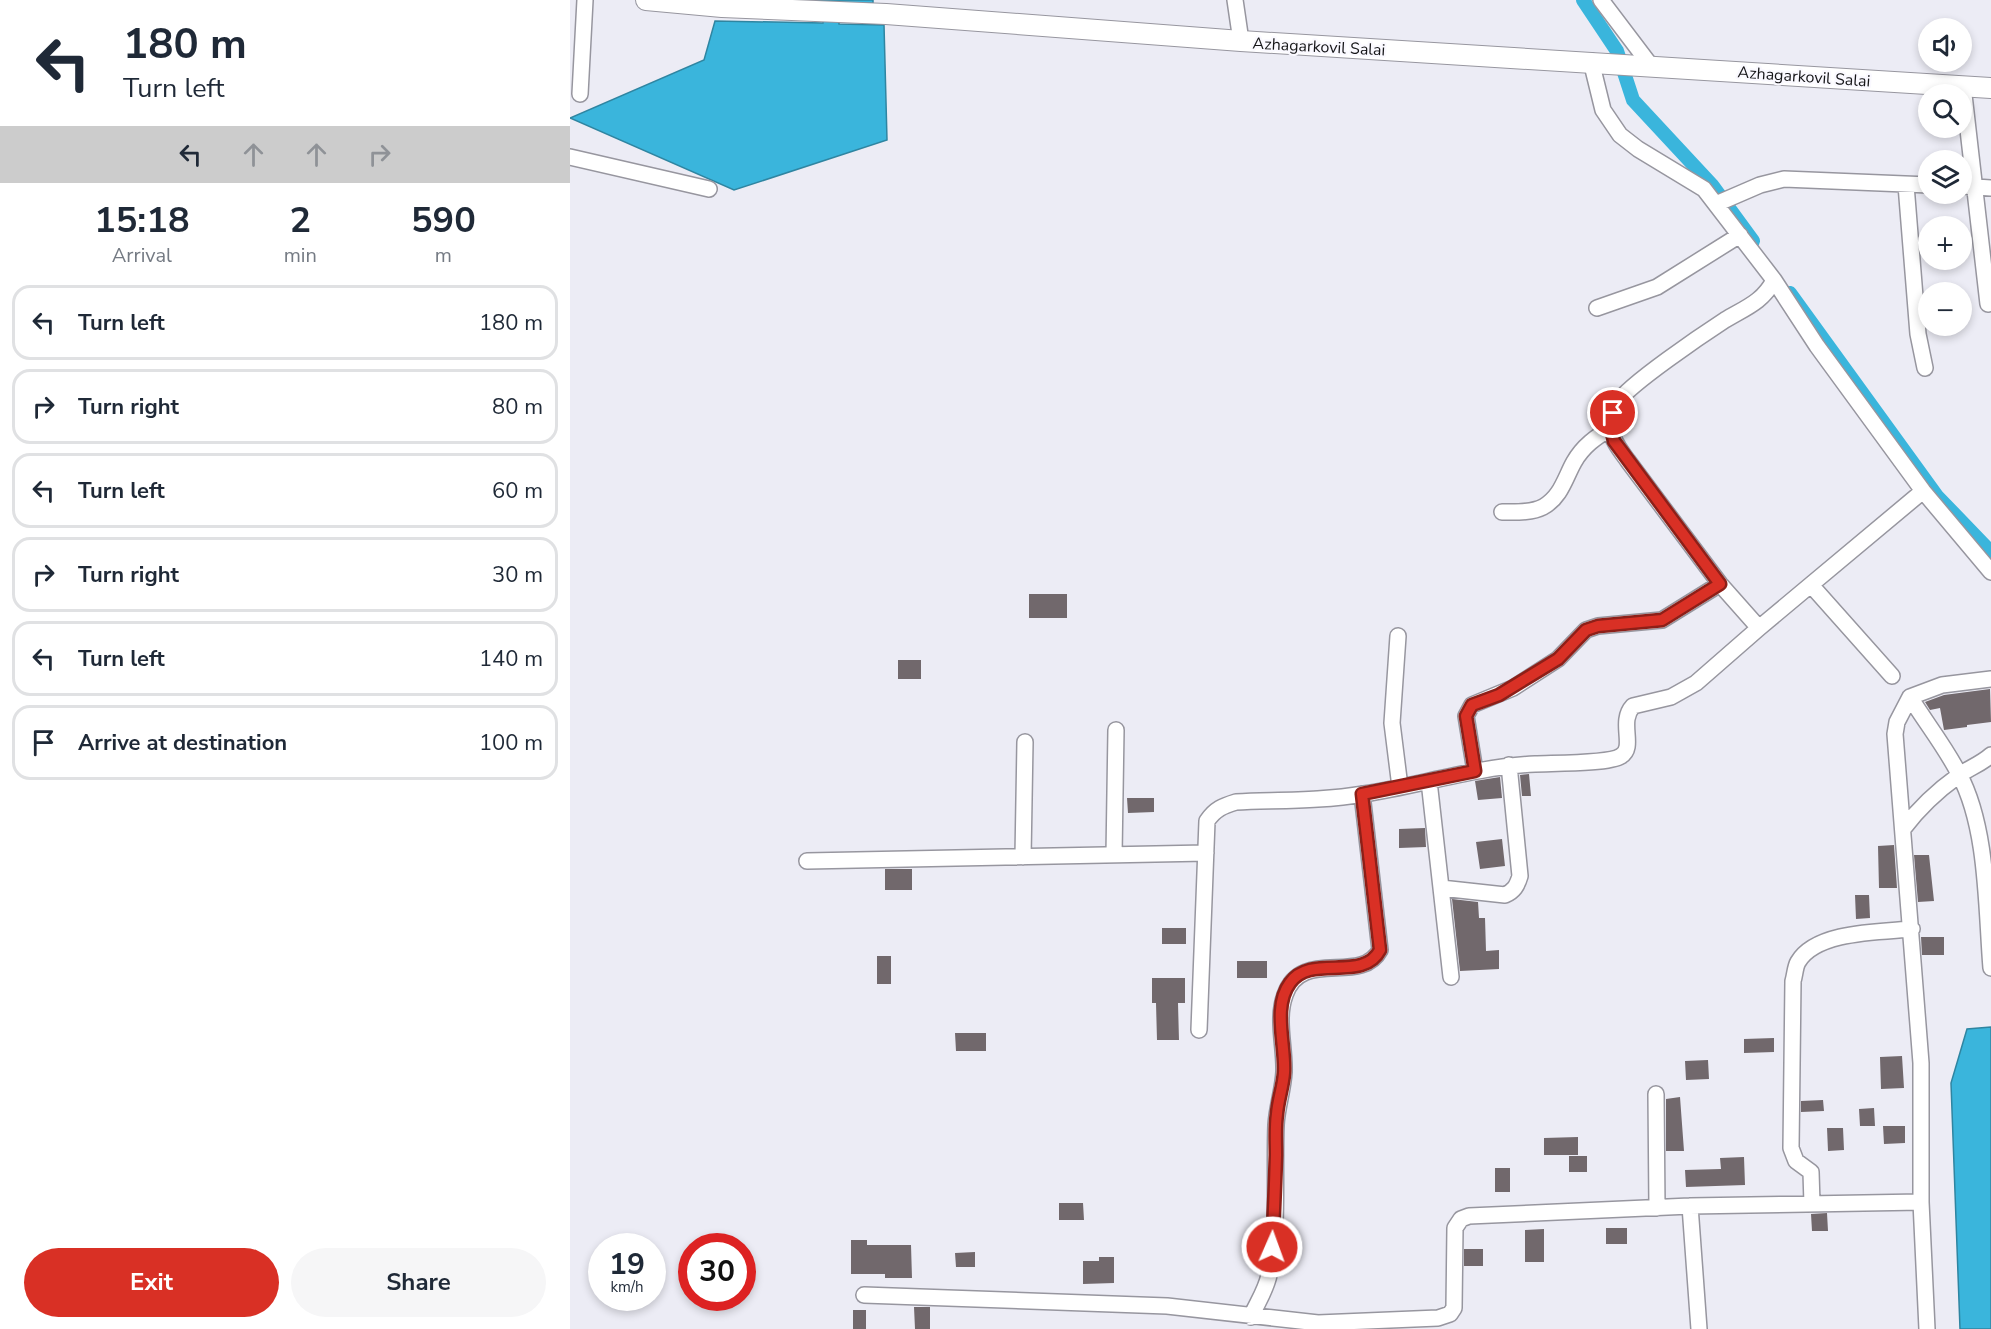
<!DOCTYPE html>
<meta charset="utf-8">
<style>
body{margin:0;font-family:"Nunito Sans",sans-serif;background:#f6f6f7;color:#1f2937;height:100vh;display:flex;flex-direction:column;font-size:22px;white-space:nowrap}
*{box-sizing:border-box;margin:0}
p{font-size:20px;color:#747a83}
.icon{flex:none;width:33px;height:33px;fill:none;stroke:currentColor;stroke-width:2;stroke-linecap:round;stroke-linejoin:round}
.map{position:relative;flex:1;overflow:hidden}
.details{display:flex;flex-direction:column;background:#fff;width:570px}
.details>*{flex:none}
.top-card{background:#fff;color:#1f2937;overflow:hidden}
.buttons{position:absolute;left:1348px;top:18px;display:grid;gap:12px}
.buttons a{display:grid;place-items:center;width:54px;height:54px;border-radius:50%;background:#fff;box-shadow:0 3px 9px #0003;font-size:30px}
.speed{position:absolute;left:18px;top:1233px;display:flex;gap:12px;font-size:30px;font-weight:700;text-align:center}
.speed>*{display:grid;place-content:center;width:78px;height:78px;border-radius:50%;background:#fff;box-shadow:0 3px 9px #0003;line-height:1}
.speed small{font-size:15px;font-weight:400}
.speed .limit{border:9px solid #d22;background:#fff;color:#111}
.pin{position:absolute;display:grid;place-items:center;width:51px;height:51px;color:#fff;margin:-26px;border:3px solid #fff;border-radius:50%;box-shadow:0 2px 6px #0007}
.me{position:absolute;width:66px;margin:-33px;rotate:2deg;stroke-linejoin:round;filter:drop-shadow(0 0 4px #0008)}
.turn{display:flex;align-items:center;gap:21px;height:126px;padding:0 24px;font-size:27px}
.turn .icon{width:78px;height:78px;stroke-width:2.5}
.turn b{display:block;font-size:42px;line-height:51px}
.lanes{display:flex;align-items:center;height:57px;padding:0 24px;background:#0003;justify-content:center;gap:30px;direction:ltr}
.lanes .off{opacity:.35}
.eta{display:flex;justify-content:space-evenly;align-items:center;height:102px;text-align:center}
.eta b{font-size:36px;font-weight:700;line-height:42px}
.action{display:flex;gap:12px;margin-top:auto;padding:12px 24px}
.action a{flex:1;height:69px;border-radius:36px;background:#d93025;color:#fff;font-size:24px;font-weight:700;line-height:69px;text-align:center}
.action a+a{background:#f6f6f7;color:#1f2937}
ul{padding:0;list-style:none}
li{display:flex;align-items:center;gap:18px;height:75px;margin:0 12px 9px;padding:0 12px;border:3px solid #e0e1e3;border-radius:18px}
li div{flex:1}
li b{display:block;font-size:22px}
li em{font-style:normal}
main{display:flex;flex:1;min-height:0}
.map>svg:first-child{display:block}
</style>
<main>
<section class="details">
<div class="top-card">
<div class="turn"><svg class="icon" aria-label="left" viewBox="0 0 24 24"><path d="M17 20v-9H6M10 6l-5 5 5 5"/></svg><div><b>180 m</b>Turn left</div></div>
<div class="lanes"><svg class="icon" aria-label="left" viewBox="0 0 24 24"><path d="M17 20v-9H6M10 6l-5 5 5 5"/></svg><svg class="icon off" aria-label="ahead" viewBox="0 0 24 24"><path d="M12 20V5M6 11l6-6 6 6"/></svg><svg class="icon off" aria-label="ahead" viewBox="0 0 24 24"><path d="M12 20V5M6 11l6-6 6 6"/></svg><svg class="icon off" aria-label="right" viewBox="0 0 24 24"><path d="M7 20v-9h11M14 6l5 5-5 5"/></svg></div>
</div>
<div class="eta">
<div><b>15:18</b><p>Arrival</p></div>
<div><b>2</b><p>min</p></div>
<div><b>590</b><p>m</p></div>
</div>
<ul>
<li><svg class="icon" aria-label="left" viewBox="0 0 24 24"><path d="M17 20v-9H6M10 6l-5 5 5 5"/></svg><div><b>Turn left</b></div><em>180 m</em></li>
<li><svg class="icon" aria-label="right" viewBox="0 0 24 24"><path d="M7 20v-9h11M14 6l5 5-5 5"/></svg><div><b>Turn right</b></div><em>80 m</em></li>
<li><svg class="icon" aria-label="left" viewBox="0 0 24 24"><path d="M17 20v-9H6M10 6l-5 5 5 5"/></svg><div><b>Turn left</b></div><em>60 m</em></li>
<li><svg class="icon" aria-label="right" viewBox="0 0 24 24"><path d="M7 20v-9h11M14 6l5 5-5 5"/></svg><div><b>Turn right</b></div><em>30 m</em></li>
<li><svg class="icon" aria-label="left" viewBox="0 0 24 24"><path d="M17 20v-9H6M10 6l-5 5 5 5"/></svg><div><b>Turn left</b></div><em>140 m</em></li>
<li><svg class="icon" aria-label="arrive" viewBox="0 0 24 24"><path d="M6 21V4h12l-3 4 3 4H6"/></svg><div><b>Arrive at destination</b></div><em>100 m</em></li>
</ul>
<div class="action"><a>Exit</a><a>Share</a></div>
</section>
<div class="map">
<svg width="1421" height="1329" viewBox="0 0 1421 1329">
<rect width="100%" height="100%" fill="#ececf5"/>
<path fill="#3ab5dc" stroke="#2f85a1" stroke-width="1.5" d="M183,0h120v3l-34,2v19l45,1 3,115 -153,50 -164,-72 134,-58 11,-39 108,2 1,-17z
M1421,1027v302h-31l-9,-246 16,-54z"/>
<g fill="none" stroke-linecap="round" stroke-linejoin="round">
<path stroke="#3ab5dc" stroke-width="14" d="M1013,0l34,51 16,49 79,85 41,56
M1220,293l147,203 54,56"/>
</g>
<path fill="#71686c" d="M459,594h38v24h-38z
M328,660h23v19h-23z
M1420,689l1,33 -24,3v2l-23,3 -4,-22 -10,2 -5,-8 19,-7z
M959,774l2,22h-9l-2,-21z
M930,777l2,21 -24,2 -3,-19z
M557,798h27v14l-26,1z
M855,828l1,19 -27,1v-19z
M932,839l3,27 -25,3 -4,-27z
M1324,845l3,43h-18l-1,-42z
M1344,855h15l5,46 -16,1z
M315,869h27v21h-27z
M1285,895h14l1,23 -14,1z
M882,899l26,3 1,16h6l1,33 13,-1v19l-39,2z
M592,928h24v16h-24z
M1351,937h23v18h-22z
M307,956h14v28h-14z
M667,961h30v17h-30z
M582,978h33v25h-7l1,37h-22l-1,-37h-4z
M385,1033h31v18h-30z
M1204,1038v14l-30,1v-14z
M1332,1056l2,32 -23,1 -1,-32z
M1138,1060l1,19 -23,1 -1,-19z
M1110,1097l4,54h-18v-52z
M1253,1100l1,11 -23,1v-11z
M1304,1108l1,18h-15l-1,-17z
M1313,1126h22v17l-21,1z
M1257,1128h16l1,22 -16,1z
M1008,1137v18h-34v-17z
M999,1156h18v16h-18z
M1174,1157l1,28 -59,2 -1,-17 36,-1 -1,-11z
M925,1168h15v24h-15z
M489,1203h24l1,17h-25z
M1257,1213l1,18h-16l-1,-17z
M1036,1228h21v16h-21z
M974,1229v33h-19v-32z
M281,1240h16v5h44l1,33h-27v-4h-34z
M894,1249h19v17h-19z
M405,1252v15h-19l-1,-14z
M529,1257h15v26l-31,1v-23h16z
M344,1307h16v22h-15z
M283,1310h13v19h-13z"/>
<g fill="none" stroke-linecap="round" stroke-linejoin="round">
<defs>
<path id="minor" d="M665,0l6,41
M1031,0l50,66
M1021,61l12,49 17,25 18,14 66,40 70,91 43,66 106,145 68,81
M1393,86l25,218
M10,94l5,-94
M0,157l139,32
M1336,185l12,149 7,34
M1392,186l29,2
M1146,204l44,-19 24,-6 145,6
M1027,308l60,-21 83,-52
M932,512c13,0 29,1 41,-5 18,-10 22,-29 31,-45 9,-16 22,-25 37,-34
M1241,585l81,91
M1189,628l-39,-44 -92,-123c-7,-10 -16,-20 -17,-32 0,-9 3,-20 7,-27 10,-17 87,-69 107,-82 20,-12 38,-18 49,-40
M828,636l-6,87 8,64
M1340,697c16,26 36,51 49,77 29,54 27,134 32,194
M905,771l-9,-55 6,-11 41,-17 45,-29 28,-29 12,-4 64,-6 58,-36
M859,781l22,196
M1333,829c16,-21 34,-38 55,-53 11,-8 23,-12 33,-21
M544,855l2,-125
M453,857l2,-115
M237,861l399,-8
M871,888l64,7c9,-4 12,-9 15,-19l-11,-111
M629,1030l8,-209c8,-12 16,-15 29,-19 43,-2 86,-1 128,-8 57,-9 112,-27 171,-30 17,-1 74,0 86,-8 15,-9 -3,-34 12,-50l38,-9 25,-14 63,-55 164,-137
M1086,1094l1,114
M1242,1204l-1,-32 -15,-11 -5,-13 2,-167c2,-6 2,-14 5,-19 18,-31 82,-30 114,-33
M1120,1206l9,123
M294,1295l303,11 151,17 120,-5 12,-4 4,-6 1,-80 6,-9 8,-3 221,-10 231,-4
M681,1317c6,-14 15,-27 18,-42 10,-43 5,-104 7,-150 1,-18 7,-35 8,-53 1,-25 -8,-53 1,-77 16,-48 76,-9 95,-45l-18,-156
M1357,1329l-6,-127v-139l-26,-329 2,-12 13,-25 32,-12 49,-6"/>
<path id="major" d="M76,0l76,7 164,7 355,27 750,47"/>
</defs>
<use href="#minor" stroke="#97969f" stroke-width="18"/>
<use href="#major" stroke="#97969f" stroke-width="22"/>
<use href="#minor" stroke="#fff" stroke-width="15"/>
<use href="#major" stroke="#fff" stroke-width="20"/>
</g>
<g fill="none" stroke-linecap="round" stroke-linejoin="round">
<defs>
<path id="route" d="M702,1247c2,-31 3,-61 4,-92 0,-14 -1,-28 1,-41 1,-14 6,-27 7,-41 2,-27 -12,-66 6,-90 21,-30 73,0 90,-33l-18,-156 113,-23 -9,-55 6,-11 27,-10 59,-36 28,-29 12,-4 64,-6 58,-36 -106,-143 -3,-13 2,-15"/>
</defs>
<use href="#route" stroke="#8d1f18" stroke-width="15"/>
<use href="#route" stroke="#d93025" stroke-width="10"/>
</g>
<g text-anchor="middle" stroke-width="4.5" stroke-linejoin="round" paint-order="stroke">
<g font-size="16" fill="#151518" stroke="#faf9ff">
<text transform="translate(749 46) rotate(3)" y="6">Azhagarkovil Salai</text>
<text transform="translate(1234 76) rotate(4)" y="6">Azhagarkovil Salai</text>
</g>
</g>
</svg>
<div class="buttons">
<a><svg class="icon" aria-label="sound" viewBox="0 0 24 24"><path d="M4 9h4l5-4v14l-5-4H4zM17 9q2 3 0 6"/></svg></a>
<a><svg class="icon" aria-label="search" viewBox="0 0 24 24"><circle cx="10" cy="10" r="6"/><path d="M15 15l6 6"/></svg></a>
<a><svg class="icon" aria-label="layers" viewBox="0 0 24 24"><path d="M12 4l9 5-9 5-9-5zM3 14l9 5 9-5"/></svg></a>
<a>+</a>
<a>−</a>
</div>
<div class="speed"><div>19<small>km/h</small></div><div class="limit">30</div></div>
<div class="pin" style="left:1043px;top:413px;background:#d93025"><svg class="icon" aria-label="arrive" viewBox="0 0 24 24"><path d="M6 21V4h12l-3 4 3 4H6"/></svg></div>
<svg class="me" style="left:702px;top:1247px" viewBox="-20 -20 40 40"><circle r="17" fill="#d93025" stroke="#fff" stroke-width="3"/><path d="M0-11L8 9 0 5-8 9z" fill="#fff"/></svg>
</div>
</main>
